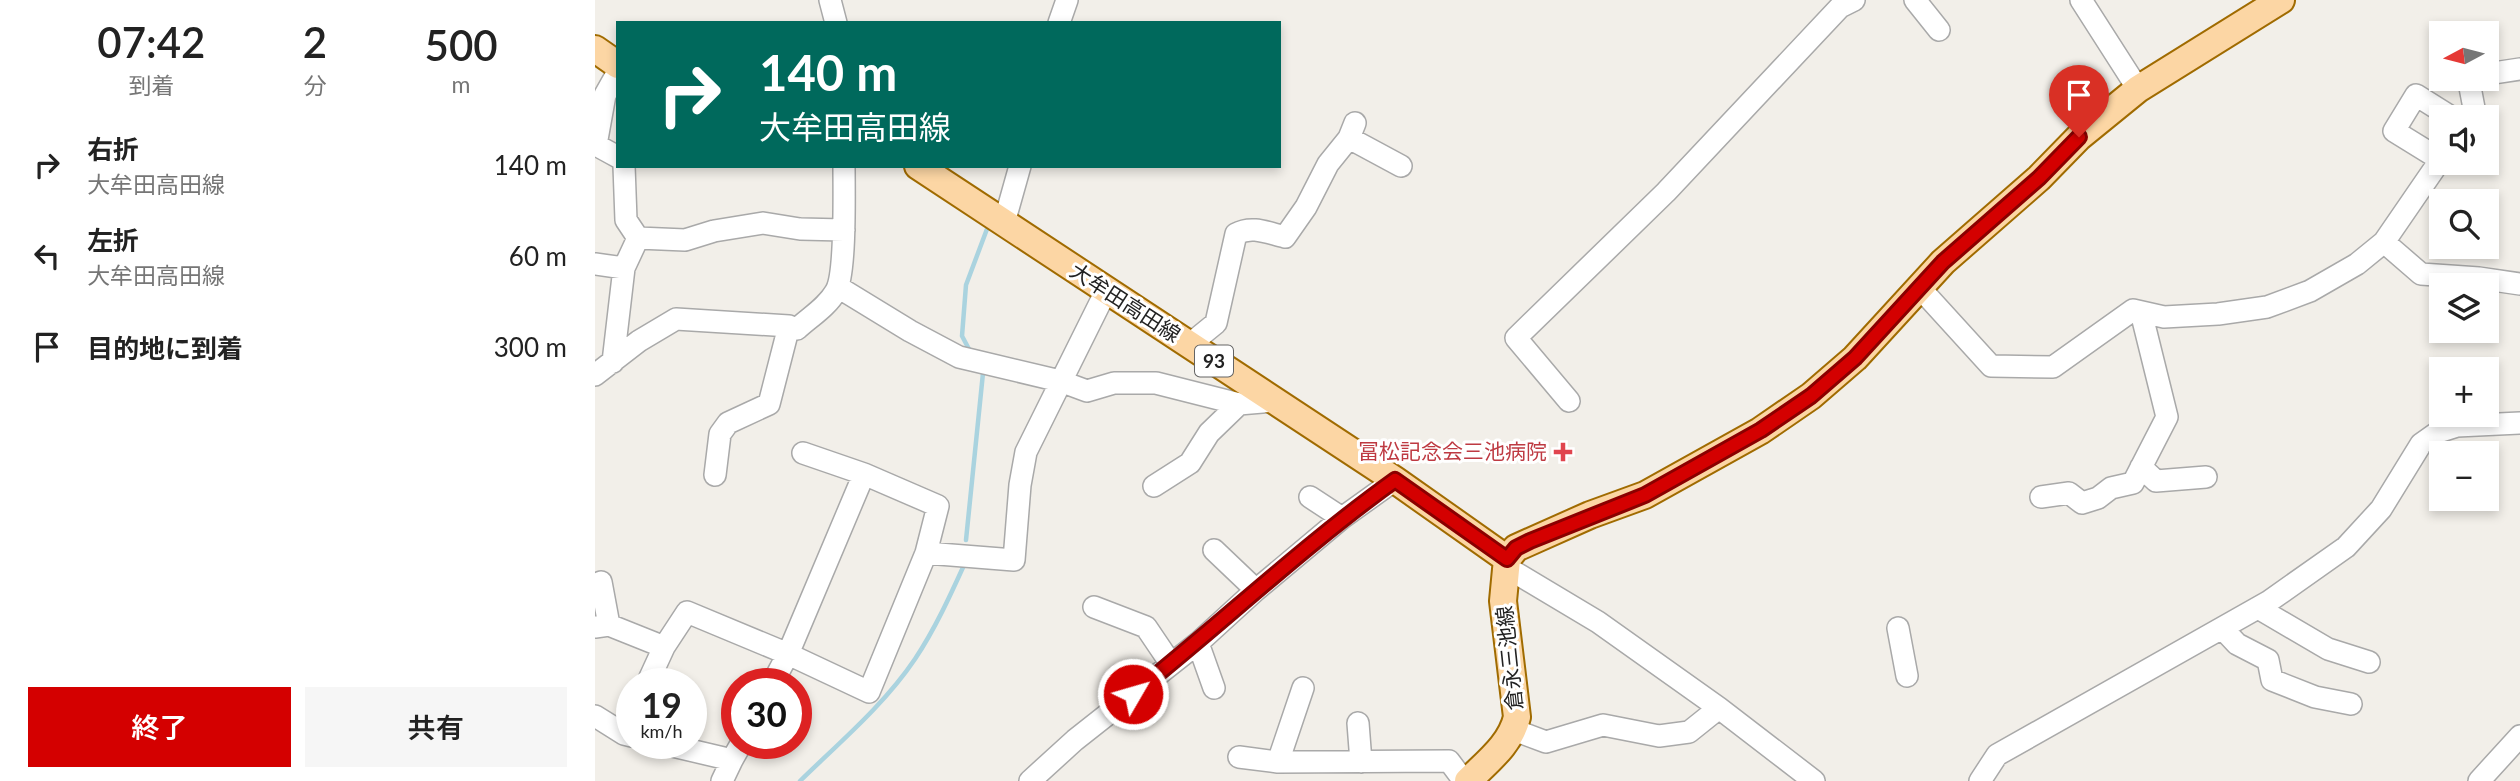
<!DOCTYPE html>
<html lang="ja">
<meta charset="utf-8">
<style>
body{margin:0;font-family:Lato,"Noto Sans JP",sans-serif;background:#f6f6f6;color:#222;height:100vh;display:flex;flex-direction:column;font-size:26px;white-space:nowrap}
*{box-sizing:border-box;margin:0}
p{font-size:23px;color:#767676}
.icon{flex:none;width:38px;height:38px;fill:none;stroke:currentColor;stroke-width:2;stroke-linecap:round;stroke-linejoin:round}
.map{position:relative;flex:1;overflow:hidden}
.panel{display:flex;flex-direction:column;background:#fff;width:595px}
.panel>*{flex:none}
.top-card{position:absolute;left:21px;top:21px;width:665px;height:147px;border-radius:0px;box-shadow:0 4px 10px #0003;background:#00695c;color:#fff;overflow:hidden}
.needle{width:46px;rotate:263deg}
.controls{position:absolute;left:1834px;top:21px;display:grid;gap:14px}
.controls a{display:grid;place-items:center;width:70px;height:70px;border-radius:0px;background:#fff;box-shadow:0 4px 10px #0003;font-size:35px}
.speed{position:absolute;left:21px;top:668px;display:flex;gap:14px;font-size:35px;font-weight:700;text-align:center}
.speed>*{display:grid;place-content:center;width:91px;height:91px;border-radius:50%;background:#fff;box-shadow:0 4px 10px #0003;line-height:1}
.speed small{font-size:18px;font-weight:400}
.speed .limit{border:10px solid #d22;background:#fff;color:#111}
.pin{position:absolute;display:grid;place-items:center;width:60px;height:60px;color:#fff;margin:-72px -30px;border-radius:50% 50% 50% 0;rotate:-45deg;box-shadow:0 0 7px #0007}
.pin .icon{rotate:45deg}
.me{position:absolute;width:77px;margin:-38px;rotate:52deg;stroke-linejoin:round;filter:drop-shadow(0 0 5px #0008)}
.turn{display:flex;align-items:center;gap:24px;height:147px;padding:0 28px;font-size:32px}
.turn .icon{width:91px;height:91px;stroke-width:2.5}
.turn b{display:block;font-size:49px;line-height:60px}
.eta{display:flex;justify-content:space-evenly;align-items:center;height:119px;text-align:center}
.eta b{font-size:42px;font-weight:600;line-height:49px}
.cta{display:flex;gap:14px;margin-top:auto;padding:14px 28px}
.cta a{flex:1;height:80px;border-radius:0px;background:#d40000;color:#fff;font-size:28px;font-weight:600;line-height:80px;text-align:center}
.cta a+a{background:#f6f6f6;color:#222}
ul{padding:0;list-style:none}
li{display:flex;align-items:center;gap:21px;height:91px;padding:0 28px}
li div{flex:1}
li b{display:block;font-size:26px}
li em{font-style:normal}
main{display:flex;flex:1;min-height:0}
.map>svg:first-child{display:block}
</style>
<main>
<section class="panel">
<div class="eta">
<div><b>07:42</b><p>到着</p></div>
<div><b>2</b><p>分</p></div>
<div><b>500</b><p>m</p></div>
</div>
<ul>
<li><svg class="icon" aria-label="right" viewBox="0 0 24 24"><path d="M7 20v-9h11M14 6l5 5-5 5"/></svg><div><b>右折</b><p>大牟田高田線</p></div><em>140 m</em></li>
<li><svg class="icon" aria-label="left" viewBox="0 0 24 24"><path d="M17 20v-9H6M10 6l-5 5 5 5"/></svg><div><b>左折</b><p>大牟田高田線</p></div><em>60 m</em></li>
<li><svg class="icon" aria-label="arrive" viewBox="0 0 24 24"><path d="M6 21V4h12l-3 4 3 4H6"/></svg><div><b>目的地に到着</b></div><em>300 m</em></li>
</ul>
<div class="cta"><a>終了</a><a>共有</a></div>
</section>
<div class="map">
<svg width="1925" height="781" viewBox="0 0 1925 781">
<rect width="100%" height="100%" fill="#f2efe9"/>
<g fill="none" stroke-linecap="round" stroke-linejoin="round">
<path stroke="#aad3df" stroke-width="4.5" d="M375,351l-8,-15 4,-51 21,-56
M371,540l17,-167
M205,781c40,-39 84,-76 115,-122 20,-30 35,-63 50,-96"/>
<defs>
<path id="minor" d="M235,0l6,23
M1320,0l24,30
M1486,0l57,89
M464,23l8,-23
M23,72l-13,23 -9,50 22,12
M1892,74l33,-5
M1871,117l8,-9 -5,-26 6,-3
M754,138l52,28
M1846,160l-47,-29 22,-36 35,22
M29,166l2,54 12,18
M409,223l16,-57
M1789,242l37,32 58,4 41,6
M0,264l29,4 14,-30 47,2 29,-9 49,-8 37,6 44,1
M243,287l72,44 49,26 101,24 27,10 27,-8h42l83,21 37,-3
M1324,287l72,79 62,1 80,-57 31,7 54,-3 49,-7 43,-16 47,-27 27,-22 57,-83
M594,345l27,-22 20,-89c16,-9 32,-1 49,3l21,-30 22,-43 21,-26 6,-15
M18,362l11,-94
M0,375l44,-34 37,-22 113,7 8,3c13,-12 30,-22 39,-38 10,-18 8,-100 8,-125
M974,401l-53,-63 150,-146 174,-185 14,-7
M208,453l61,21
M1546,467l15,14 50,-4
M120,475l5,-41 8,-11 41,-19 20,-78
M559,486l36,-23 19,-30 30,-29
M715,497l32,21
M1446,497l28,-4 13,10 16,-5 13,-10 22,-5 34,-66 -26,-105
M619,550l42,40
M331,553l88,7 6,-75 6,-33 80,-161
M911,567l92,55 121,86 95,73
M6,582l8,43
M499,607l52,20 25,37
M1663,608l70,41 41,13
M0,627l14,-2 55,22
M1303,628l9,48
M1627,628l15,16 31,16 4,20 43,17 36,7
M603,643l16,45
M52,684l17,-37 23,-35 101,42 81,38 57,-139 12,-47 -74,-32 -76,180 -16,30
M0,716l29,18 8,2
M763,723l3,39
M919,730l32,12 57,-17 56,11 30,-4 30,-24
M69,744l68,16 9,-16
M644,757l39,5 171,-1 15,20
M683,762l25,-74
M127,781l10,-21
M435,781l45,-41 123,-97 58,-53 86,-72 53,-38
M1385,781l17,-26 271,-153 78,-55 35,-38 40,-65 17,-12 19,-6 63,-3
M1884,781l41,-45"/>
<path id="major" d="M0,49l23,16
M323,166l477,314 112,79
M873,781c19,-19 43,-37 49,-64l-14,-116 4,-42 9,-11 74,-33 55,-20 115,-64 51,-35 44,-38 88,-96 96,-84 40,-41 59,-48 143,-89"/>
</defs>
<use href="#minor" stroke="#a9a9a9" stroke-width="24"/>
<use href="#major" stroke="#a06b00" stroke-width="30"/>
<use href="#minor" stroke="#fff" stroke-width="21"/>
<use href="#major" stroke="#fcd6a4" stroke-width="26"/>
</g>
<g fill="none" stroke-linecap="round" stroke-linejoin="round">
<defs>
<path id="route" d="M538,694c88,-70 170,-148 262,-214l112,79 9,-11 14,-7 115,-46 116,-65 50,-34 44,-38 88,-96 96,-84 40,-41"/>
</defs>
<use href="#route" stroke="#8a0000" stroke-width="18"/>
<use href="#route" stroke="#d40000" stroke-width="12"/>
</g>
<path fill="#e0444e" stroke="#fff" stroke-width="2.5" d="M964.5 441.5h7v7h7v7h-7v7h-7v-7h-7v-7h7z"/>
<g text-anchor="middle" stroke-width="6" stroke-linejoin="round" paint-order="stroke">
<rect fill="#fff" stroke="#646464" stroke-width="2" x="600" y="345.5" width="38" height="31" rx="5"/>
<g font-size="19" font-weight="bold" fill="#222">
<text x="619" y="368">93</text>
</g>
<g font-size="21" fill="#222" stroke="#fff">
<text transform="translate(530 303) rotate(33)" y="7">大牟田高田線</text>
<text transform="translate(915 658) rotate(-96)" y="7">倉永三池線</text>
</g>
<g font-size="21" fill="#be3a42" stroke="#fff" text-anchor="end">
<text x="952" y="459">冨松記念会三池病院</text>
</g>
</g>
</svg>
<div class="controls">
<a><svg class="needle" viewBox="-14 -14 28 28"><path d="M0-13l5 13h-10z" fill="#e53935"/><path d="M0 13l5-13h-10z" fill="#767676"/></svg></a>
<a><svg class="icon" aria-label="sound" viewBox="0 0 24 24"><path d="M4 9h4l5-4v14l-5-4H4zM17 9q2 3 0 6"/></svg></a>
<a><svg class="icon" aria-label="search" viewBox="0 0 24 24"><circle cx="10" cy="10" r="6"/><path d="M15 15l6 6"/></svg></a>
<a><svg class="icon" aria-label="layers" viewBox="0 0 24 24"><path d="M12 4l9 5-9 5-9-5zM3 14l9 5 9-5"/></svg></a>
<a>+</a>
<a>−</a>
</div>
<div class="speed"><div>19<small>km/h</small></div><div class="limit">30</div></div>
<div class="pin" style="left:1484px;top:137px;background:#d93025"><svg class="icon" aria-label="arrive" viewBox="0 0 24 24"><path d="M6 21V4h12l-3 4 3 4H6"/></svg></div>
<svg class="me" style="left:538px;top:694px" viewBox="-20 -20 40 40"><circle r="17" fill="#d40000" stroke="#fff" stroke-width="3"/><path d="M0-11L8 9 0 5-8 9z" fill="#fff"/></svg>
<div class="top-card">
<div class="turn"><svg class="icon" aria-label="right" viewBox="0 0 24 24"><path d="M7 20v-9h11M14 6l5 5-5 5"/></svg><div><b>140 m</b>大牟田高田線</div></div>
</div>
</div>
</main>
